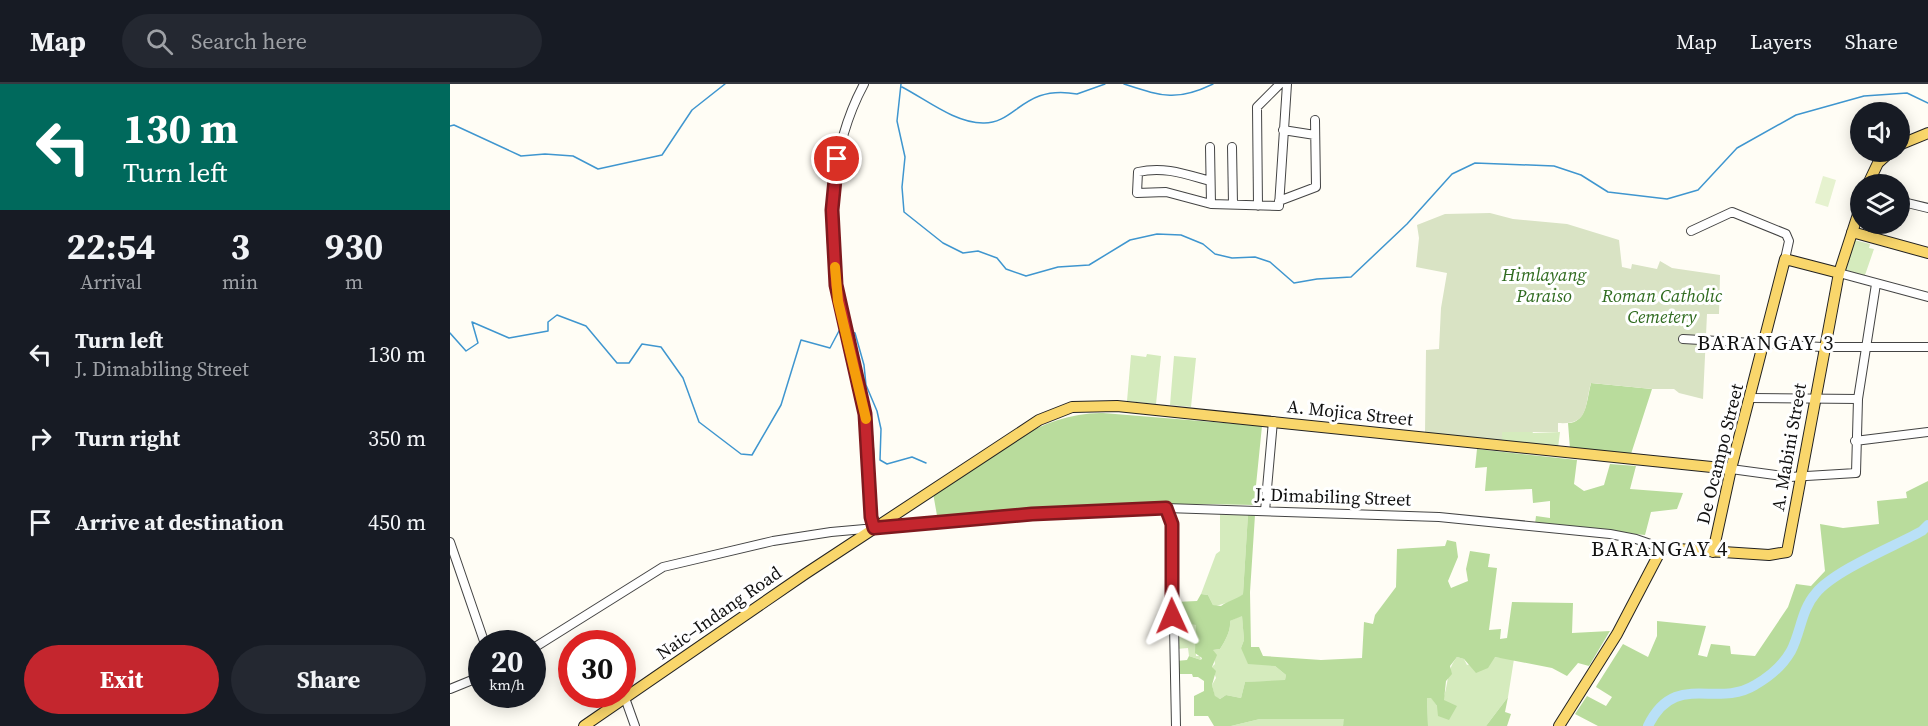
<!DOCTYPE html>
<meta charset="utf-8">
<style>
body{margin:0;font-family:"Source Serif 4",serif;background:#242831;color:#f1f3f6;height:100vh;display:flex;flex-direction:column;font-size:22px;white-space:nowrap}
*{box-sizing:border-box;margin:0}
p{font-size:20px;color:#9ea1a6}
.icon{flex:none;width:33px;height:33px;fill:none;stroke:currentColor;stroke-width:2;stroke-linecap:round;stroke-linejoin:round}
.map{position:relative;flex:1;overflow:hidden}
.sheet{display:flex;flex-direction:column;background:#171b24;width:450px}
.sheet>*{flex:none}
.guide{background:#00695c;color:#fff;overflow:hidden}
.buttons{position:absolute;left:1400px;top:18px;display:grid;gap:12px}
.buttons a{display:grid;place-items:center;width:60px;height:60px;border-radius:50%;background:#171b24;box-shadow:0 3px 15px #0003;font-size:30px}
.speed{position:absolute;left:18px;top:546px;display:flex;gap:12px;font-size:30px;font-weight:700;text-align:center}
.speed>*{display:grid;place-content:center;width:78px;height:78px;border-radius:50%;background:#171b24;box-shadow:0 3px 15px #0003;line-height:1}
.speed small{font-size:15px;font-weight:400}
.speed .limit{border:9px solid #d22;background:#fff;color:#111}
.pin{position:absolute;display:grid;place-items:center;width:51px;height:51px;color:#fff;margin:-26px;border:3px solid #fff;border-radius:50%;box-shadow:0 2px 6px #0007}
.me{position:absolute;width:66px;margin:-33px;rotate:359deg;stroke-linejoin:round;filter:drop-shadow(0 0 4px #0008)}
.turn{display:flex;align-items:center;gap:21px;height:126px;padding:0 24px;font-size:27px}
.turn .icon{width:78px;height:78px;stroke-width:2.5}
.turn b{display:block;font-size:42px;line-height:51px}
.eta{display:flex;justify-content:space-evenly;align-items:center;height:102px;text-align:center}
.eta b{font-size:36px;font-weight:700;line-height:42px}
.button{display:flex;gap:12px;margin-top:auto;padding:12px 24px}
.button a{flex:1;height:69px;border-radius:36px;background:#c4262e;color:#fff;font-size:24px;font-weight:700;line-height:69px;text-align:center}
.button a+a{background:#242831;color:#f1f3f6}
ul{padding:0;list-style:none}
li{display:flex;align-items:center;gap:18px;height:84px;padding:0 24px}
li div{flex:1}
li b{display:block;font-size:22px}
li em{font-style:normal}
header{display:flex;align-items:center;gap:36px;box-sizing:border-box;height:84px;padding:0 30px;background:#171b24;border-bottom:2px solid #363941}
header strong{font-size:28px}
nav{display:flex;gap:33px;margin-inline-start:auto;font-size:21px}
.search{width:420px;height:54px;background:#242831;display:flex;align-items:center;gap:15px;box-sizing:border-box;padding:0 21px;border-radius:33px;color:#9ea1a6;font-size:22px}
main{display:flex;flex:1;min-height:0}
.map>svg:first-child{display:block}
</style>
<header>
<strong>Map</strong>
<div class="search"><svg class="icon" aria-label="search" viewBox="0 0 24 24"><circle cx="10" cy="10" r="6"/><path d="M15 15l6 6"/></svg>Search here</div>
<nav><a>Map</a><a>Layers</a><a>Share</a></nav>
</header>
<main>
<section class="sheet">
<div class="guide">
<div class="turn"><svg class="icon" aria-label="left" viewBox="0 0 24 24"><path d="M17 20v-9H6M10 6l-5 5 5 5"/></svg><div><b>130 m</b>Turn left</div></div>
</div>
<div class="eta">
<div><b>22:54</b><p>Arrival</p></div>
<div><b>3</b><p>min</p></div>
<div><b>930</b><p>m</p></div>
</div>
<ul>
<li><svg class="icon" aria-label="left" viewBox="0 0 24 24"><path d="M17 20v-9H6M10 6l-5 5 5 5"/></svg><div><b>Turn left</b><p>J. Dimabiling Street</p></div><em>130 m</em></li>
<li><svg class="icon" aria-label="right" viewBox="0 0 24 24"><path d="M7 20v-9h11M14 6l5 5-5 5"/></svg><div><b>Turn right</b></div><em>350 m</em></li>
<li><svg class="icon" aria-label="arrive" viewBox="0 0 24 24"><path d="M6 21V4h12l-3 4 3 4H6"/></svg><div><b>Arrive at destination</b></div><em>450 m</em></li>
</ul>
<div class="button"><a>Exit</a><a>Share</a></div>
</section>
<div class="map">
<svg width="1478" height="642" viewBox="0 0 1478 642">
<rect width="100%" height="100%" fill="#fffdf5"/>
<path fill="#d5ebbd" d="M1404,156l16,4 -1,4 5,1 -10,29 -19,-6z
M697,270l14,2 -5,48 -29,-3 4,-46 15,2z
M724,272l22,2 -5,49 -21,-2z
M1082,347l1,2 27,-1 -2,16 -56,-5 -1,-11z
M770,428l28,2 -5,80 -7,6 -20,6 -3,-1 -5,-10 -7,-1 15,-40 4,-3z
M792,531l2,25 -3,8 34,18 11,9 -1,6 -40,1 -4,16 -15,-3 -6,4 -5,-2 -3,-12 4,-7 -4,-11 3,-3 -2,-14 7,-1c5,-8 11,-18 10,-28z
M724,539l22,2v31h4l1,4 -12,-4 -1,-8 -12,1z
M1007,573l7,2 3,6 27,-8 20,2 -6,38 -22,29h-58l-1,-28 4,-1 6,9c14,-12 6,-32 20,-49z
M810,635h85l-2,7h-112z"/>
<path fill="#b9dc9c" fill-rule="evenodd" d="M1141,299l61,6 -21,65 -61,-5 -2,-26c19,0 19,-25 23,-40z
M653,329l159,13 -8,79c-107,-3 -210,0 -316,16l-5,-28c52,-33 106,-81 170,-80z
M1027,365l100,11 -3,24 10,7 20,-6 6,-21 26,2 -6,23 53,4 -6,16 -26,3 -6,23 -110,-11 1,-8 14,2v-17l-17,2 -1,-14 -47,2 2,-24 -12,1z
M1478,397v245h-330l-23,-12 12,-18 19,10 6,-9 -16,-10 1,-2 26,-41 25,13 9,-21v-15l49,5 -8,29 9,2 4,-13 19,2 1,8 24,2 33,-49 8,-23 15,2 14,-15 -5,-47 23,4 36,-4 -2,-23 30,-3 -1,-6z
M798,430l7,1 -5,77 1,55h8l4,9 58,4 41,-2 2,-36 9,2 2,-9 21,-28 1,-38 48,-3 2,-6 9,2 2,15 -10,24 3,7 17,-7 -2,-12 4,-18 20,3 -2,13 9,1 -8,62 12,-1 -1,10 7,-1 5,-36 61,1 -1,30 38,-2 -21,35 -11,-3 -11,13 -15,-8 -57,-11 -7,11 -12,5 -12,-14 -7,-2 -7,9 2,8 -6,7 -2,19 13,6 -8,14 -11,-4 -1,-10 -6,-8h-4l1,28h-85l1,-7h-84l-29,7h-17l-6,-10h-14v-20l10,-5v-10l-6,-4h-5l-1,-3h-15l-1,-13 11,-1 2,-4 12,4 1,-2 -7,-5 1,-28 -22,-2 1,-21 22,-1 4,-7 7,1 5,10 8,1c8,-6 15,-6 22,-12zM792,532l2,24 -3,8 7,16 27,2 11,9 -1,5 -40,2 -4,16 -15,-3 -6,4 -5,-3 -3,-11 4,-14 -4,-4 5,-12 -4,-5 7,-1c5,-8 11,-18 10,-28z
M1058,613l-3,15 6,2 -4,12h-21z"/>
<path fill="#d9e3c4" d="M1040,129l23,6 54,5 52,16 3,27 9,2 1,-5 25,5 3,-8 12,7 48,7 -1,39h-12l-4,85 -24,-6 -5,-4h-22l-61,-6c-7,24 -1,42 -33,40v9h-56v8l-5,1 -72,-7 1,-84 13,-1 2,-41 6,-35 -31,-6 3,-29 -2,-13 28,-11z"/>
<path fill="#e6f2cf" d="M1373,92l13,4 -8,27 -13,-4z"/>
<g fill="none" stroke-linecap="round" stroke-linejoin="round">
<path stroke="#3f96cf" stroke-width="1.5" d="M451,0l-4,37 8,36 -3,30 2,25 39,31 20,10 15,-2 19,7 9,11 20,7 32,-9 31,-2 41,-25 27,-6 24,1 22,9 12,10 17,4 23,-1 15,5 24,21 23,-4 34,-2 56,-53 45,-50 23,-11 79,3 27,9 27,17 59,7 31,-9 39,-42 59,-33 68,-19 43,-3 21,10
M674,0c37,12 52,18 89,0
M452,3c25,13 53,36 81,36 33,1 40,-39 94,-29l28,-10
M0,42l4,-1 67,31 24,-2 28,2 25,13 64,-14 30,-45 33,-26
M401,248l4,1 9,32 2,20 11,26 4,18 -1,31 7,4 25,-7 14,6
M0,249l16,18 12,-8 -6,-21 37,16 39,-7v-9l9,-7 29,11 31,37h12l13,-19 19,3 22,31 16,44 42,32 11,1 29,-50 20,-65 29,8 10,-19"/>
<path stroke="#b9e0f7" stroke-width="10" d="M1198,642c27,-56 68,-17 107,-41 14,-8 28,-20 36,-34 10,-19 10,-41 25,-58 19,-23 79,-47 106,-62l6,-6"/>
<defs>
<path id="minor" d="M414,0c-35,65 -39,146 -25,217 7,38 19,74 26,111 6,34 5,70 6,105l3,11
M833,46l32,5
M760,63l1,57
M782,63l1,57
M760,97c-25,-7 -46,-15 -72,-9l-1,21 29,-1 45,12 68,2 8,-122
M829,117l37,-14 -1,-67
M1449,117l29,7
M808,122l-1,-99 23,-23
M1241,147l41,-19 54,22 3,7 -4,18
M1389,189l89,24
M1233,255l139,8h106
M1301,314l107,1
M1405,357l73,-9
M1281,385l59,8 66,-4 2,-74 18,-115
M716,424l6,16 4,202
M815,427l8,-90
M0,458l35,102
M82,565l131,-82 110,-26 58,-9 201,-18 134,-6 273,9 171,17 26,5 26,9
M0,605l32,-13
M175,614l10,28"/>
<path id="major" d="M1449,61l29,-12
M1418,100l10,-21 12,-11
M1402,148l76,21
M1263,468l18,-83 54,-210 54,14
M134,642l221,-152 234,-154 33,-13 45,-1 614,63
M1109,642l58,-92 45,-86 107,7 18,-3 52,-279 21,-65"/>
</defs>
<use href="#minor" stroke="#444" stroke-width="10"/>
<use href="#major" stroke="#222" stroke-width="12"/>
<use href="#minor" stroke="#fff" stroke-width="8"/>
<use href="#major" stroke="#f9d66b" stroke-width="10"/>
</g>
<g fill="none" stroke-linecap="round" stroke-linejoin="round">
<defs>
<path id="route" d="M387,75l-5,51 4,75 29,129 6,103 3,11 158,-14 134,-6 6,16v92"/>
</defs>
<use href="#route" stroke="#7f191e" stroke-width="15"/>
<use href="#route" stroke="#c4262e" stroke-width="10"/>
<path stroke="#f59e0b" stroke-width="10" d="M385,183l3,34 28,118"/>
</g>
<g text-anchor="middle" stroke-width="6" stroke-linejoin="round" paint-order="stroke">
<g font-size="18" font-style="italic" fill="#2f6b1f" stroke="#fff">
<text x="1094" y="197">Himlayang<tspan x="1094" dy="21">Paraiso</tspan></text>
<text x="1212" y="218">Roman Catholic<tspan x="1212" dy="21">Cemetery</tspan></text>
</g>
<g font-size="18" fill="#111" stroke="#fff">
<text transform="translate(900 329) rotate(6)" y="6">A. Mojica Street</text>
<text transform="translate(1339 363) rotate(-80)" y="6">A. Mabini Street</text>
<text transform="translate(1270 370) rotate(-76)" y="6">De Ocampo Street</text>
<text transform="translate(883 413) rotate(2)" y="6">J. Dimabiling Street</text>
<text transform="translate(269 529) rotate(-35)" y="6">Naic–Indang Road</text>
</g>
<g font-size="21" letter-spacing="1.5" fill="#111" stroke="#fff">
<text x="1316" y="266">BARANGAY 3</text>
<text x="1210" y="472">BARANGAY 4</text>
</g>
</g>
</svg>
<div class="buttons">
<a><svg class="icon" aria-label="sound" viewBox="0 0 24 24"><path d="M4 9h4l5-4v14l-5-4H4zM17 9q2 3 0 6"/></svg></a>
<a><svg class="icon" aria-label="layers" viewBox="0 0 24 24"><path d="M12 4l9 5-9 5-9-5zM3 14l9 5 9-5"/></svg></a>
</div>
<div class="speed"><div>20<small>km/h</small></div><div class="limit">30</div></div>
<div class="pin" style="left:387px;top:75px;background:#d93025"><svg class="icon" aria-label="arrive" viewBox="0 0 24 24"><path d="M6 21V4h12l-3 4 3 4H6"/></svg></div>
<svg class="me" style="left:722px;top:532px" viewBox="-20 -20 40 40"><path d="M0-17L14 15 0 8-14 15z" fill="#c4262e" stroke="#fff" stroke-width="4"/></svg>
</div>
</main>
